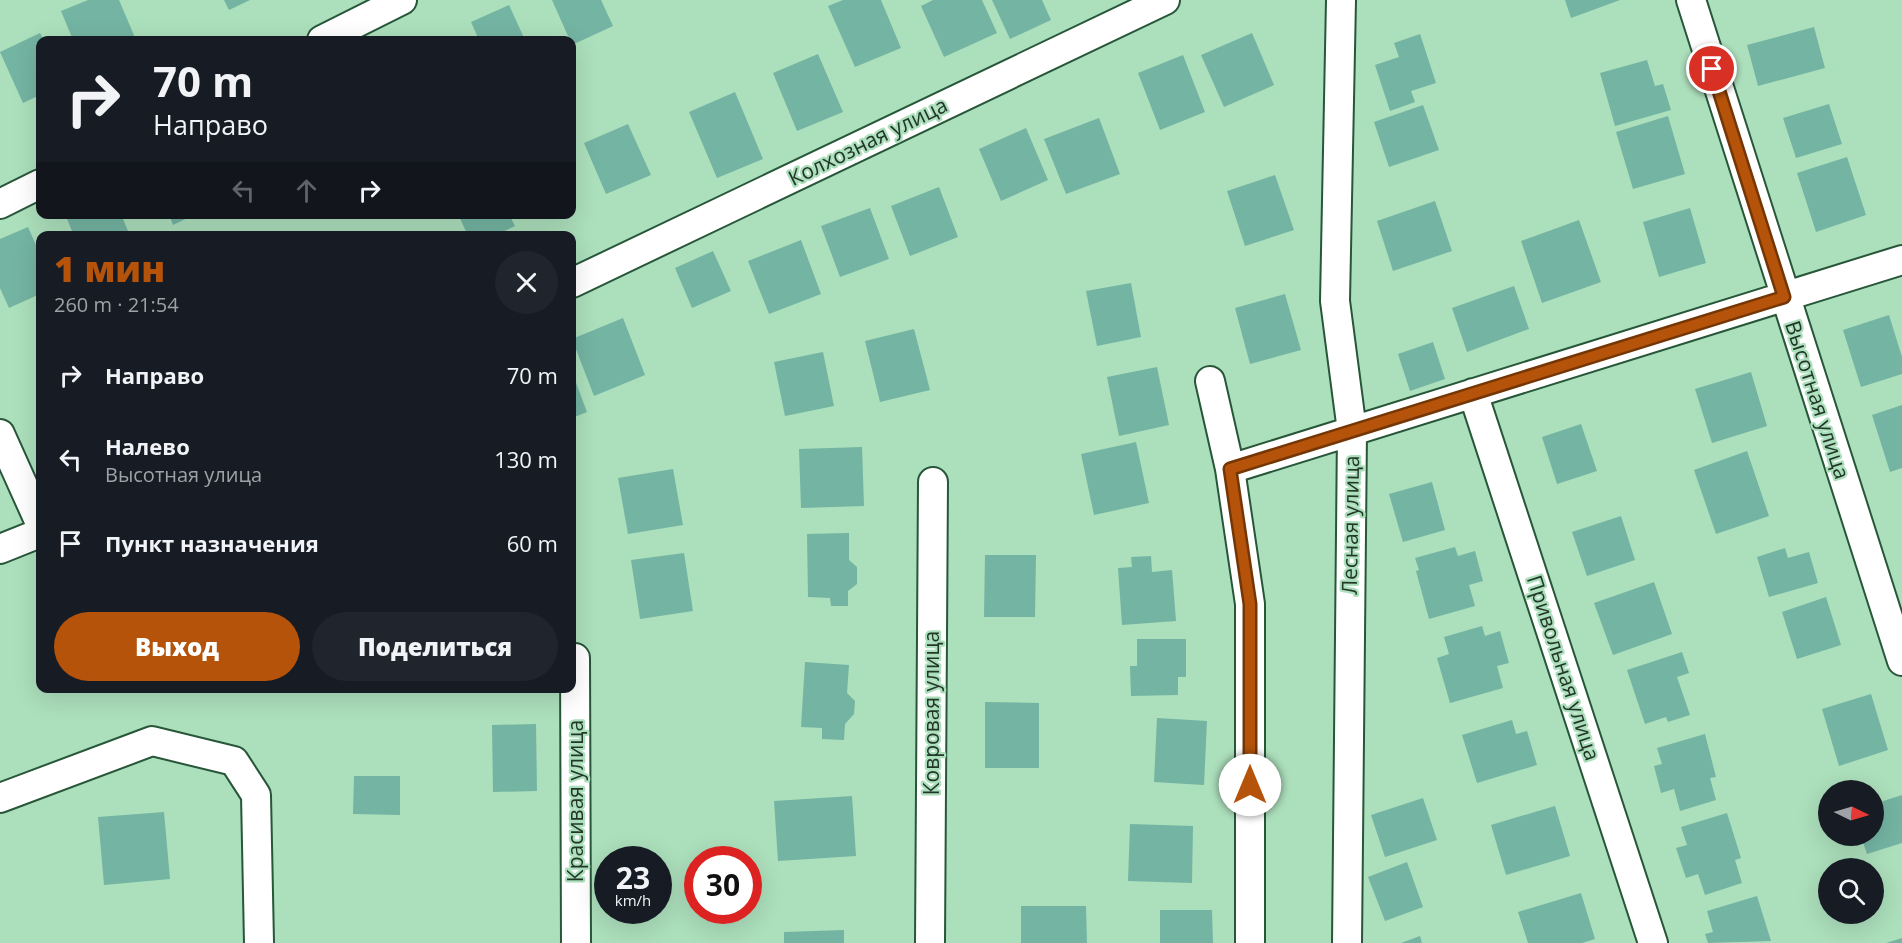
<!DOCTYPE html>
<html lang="ru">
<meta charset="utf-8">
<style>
body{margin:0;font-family:"Open Sans",sans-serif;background:#20242c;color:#f1f3f6;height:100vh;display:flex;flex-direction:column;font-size:22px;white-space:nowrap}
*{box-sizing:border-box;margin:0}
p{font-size:20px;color:#9ea1a6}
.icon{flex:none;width:33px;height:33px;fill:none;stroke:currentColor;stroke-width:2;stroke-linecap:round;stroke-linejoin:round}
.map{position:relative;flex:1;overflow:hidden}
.details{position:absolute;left:36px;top:231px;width:540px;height:462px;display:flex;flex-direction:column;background:#171b24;border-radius:12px;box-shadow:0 6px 24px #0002}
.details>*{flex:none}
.hud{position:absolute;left:36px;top:36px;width:540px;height:183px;border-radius:12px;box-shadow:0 6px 24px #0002;background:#171b24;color:#f1f3f6;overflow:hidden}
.needle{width:39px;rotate:95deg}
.tools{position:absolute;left:1818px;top:780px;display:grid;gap:12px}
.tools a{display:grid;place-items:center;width:66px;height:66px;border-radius:50%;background:#171b24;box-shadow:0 6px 24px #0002;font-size:30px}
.speed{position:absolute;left:594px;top:846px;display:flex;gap:12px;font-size:30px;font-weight:700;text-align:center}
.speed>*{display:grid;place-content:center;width:78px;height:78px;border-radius:50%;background:#171b24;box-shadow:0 6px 24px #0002;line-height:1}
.speed small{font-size:15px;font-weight:400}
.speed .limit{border:9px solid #d22;background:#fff;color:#111}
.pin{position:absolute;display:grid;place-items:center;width:51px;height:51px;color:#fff;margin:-26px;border:3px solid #fff;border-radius:50%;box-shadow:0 2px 6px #0007}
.me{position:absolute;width:66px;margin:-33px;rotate:0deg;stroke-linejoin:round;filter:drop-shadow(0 0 4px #0008)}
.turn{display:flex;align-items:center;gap:21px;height:126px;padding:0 18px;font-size:27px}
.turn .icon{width:78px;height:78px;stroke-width:2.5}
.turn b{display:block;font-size:42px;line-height:51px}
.lanes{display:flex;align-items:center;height:57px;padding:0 18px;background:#0003;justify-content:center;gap:30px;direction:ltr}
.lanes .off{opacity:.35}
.round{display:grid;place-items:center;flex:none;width:63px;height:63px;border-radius:32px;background:#20242c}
.head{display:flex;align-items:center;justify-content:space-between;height:102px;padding:0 18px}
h1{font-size:36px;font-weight:800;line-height:45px;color:#b45309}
.primary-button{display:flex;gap:12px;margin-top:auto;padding:12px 18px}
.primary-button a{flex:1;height:69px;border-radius:36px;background:#b45309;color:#fff;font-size:24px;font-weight:800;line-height:69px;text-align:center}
.primary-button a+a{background:#20242c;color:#f1f3f6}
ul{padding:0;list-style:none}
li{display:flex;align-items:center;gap:18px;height:84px;padding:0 18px}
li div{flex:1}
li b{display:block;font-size:22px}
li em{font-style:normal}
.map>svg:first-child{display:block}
</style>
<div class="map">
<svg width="1902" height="943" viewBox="0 0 1902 943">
<rect width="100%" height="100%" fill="#acdfbc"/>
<path fill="#74b4a2" d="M88,0h31l17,40h-63l-12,-29z
M224,0h26l-21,10z
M552,0h49l12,26 -41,19z
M843,0h38l20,48 -46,19 -27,-61z
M933,0h49l15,33 -53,24 -23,-51z
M992,0h50l9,20 -41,19z
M1565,0h55l-49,18z
M509,5l16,35h-46l-8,-18z
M1814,27l11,41 -67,18 -11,-41z
M40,33l4,7h-4v55l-17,8 -23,-51z
M1252,33l22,52 -50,22 -23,-52z
M1420,34l16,49 -25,8 4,11 -25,9 -15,-46 24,-8 -5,-14z
M818,54l25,58 -46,19 -24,-58z
M1183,55l22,57 -45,18 -22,-57z
M1647,60l8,26 8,-2 8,26 -56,16 -15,-53z
M735,92l28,67 -46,19 -28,-66z
M1829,104l13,40 -46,14 -13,-40z
M1423,105l16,45 -50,17 -15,-45z
M1668,116l17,58 -52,15 -17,-57z
M1099,118l21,56 -54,20 -22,-55z
M628,124l23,51 -45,19 -22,-51z
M1026,128l22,52 -47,21 -22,-52z
M1847,157l19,58 -50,17 -19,-59z
M1275,175l19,55 -49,16 -18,-55z
M939,187l19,50 -48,19 -19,-50z
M1435,201l17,50 -59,20 -16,-50z
M870,208l19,51 -49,18 -19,-51z
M1690,208l16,55 -47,14 -16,-55z
M65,214h56l9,22h-56z
M169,214h27l-23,11z
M458,214h51l6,12 -21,10h-26z
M1579,220l22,62 -59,21 -21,-62z
M28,227l12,27v40l-31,14 -9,-20v-49z
M801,240l20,54 -52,20 -21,-53z
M713,251l18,40 -39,17 -17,-40z
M1131,283l10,54 -44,9 -11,-55z
M1514,286l15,43 -62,23 -15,-44z
M1285,294l16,56 -51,14 -15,-56z
M1889,315l13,42v17l-41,13 -18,-57z
M623,318l22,57 -51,21 -22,-57z
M914,329l16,61 -50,12 -15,-61z
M1433,342l12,37 -35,12 -12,-37z
M823,352l11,54 -49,10 -11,-54z
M1157,367l12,58 -50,11 -12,-59z
M572,372l15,40 -15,6z
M1751,372l16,54 -55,17 -17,-54z
M1902,405v63l-12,4 -18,-57z
M1581,424l16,47 -40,13 -15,-47z
M1136,442l13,61 -55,12 -13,-61z
M862,447l2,59 -63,2 -2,-59z
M1747,451l22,65 -53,18 -22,-64z
M673,469l10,56 -55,9 -10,-56z
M1432,482l13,48 -42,12 -14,-48z
M1621,516l14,44 -48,16 -15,-44z
M849,533v27l8,7v17l-9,7v15h-17l-1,-8 -22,-1 -1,-63z
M1455,547l3,9 17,-5 8,30 -14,4 6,21 -46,13 -13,-48 3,-1 -4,-12z
M1785,548l3,10 21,-6 9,31 -49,14 -12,-40z
M684,553l9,58 -53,8 -9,-59z
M985,555h51l-1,62h-51z
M1151,556l1,16 20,-2 4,51 -54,4 -4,-57 14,-1 -1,-10z
M1654,582l18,52 -59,21 -19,-52z
M1826,597l15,48 -44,14 -15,-47z
M1482,626l3,10 15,-5 9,32 -12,3 6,22 -53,15 -13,-45 12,-4 -5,-17z
M1137,639h49v38h-8v18l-47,1 -1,-30h7z
M1682,652l7,21 -12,4 13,38 -22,7 -2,-5 -21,7 -18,-54z
M805,662l44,3 -2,28 8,8 -1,13 -9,10 -1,16 -22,-1v-11l-21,-1z
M1871,694l17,56 -49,16 -17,-57z
M985,702l54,1v65h-54z
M1157,718l50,3 -3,64 -50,-3z
M1512,720l4,14 11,-3 10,34 -60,18 -15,-48z
M536,724l1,67 -44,1 -1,-67z
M1705,734l11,43 -6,1 6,22 -36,11 -6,-22 -13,4 -7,-27 8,-2 -5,-16z
M354,776h46v39l-47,-1z
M1902,795v48l-35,11 -6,-18h13v-32z
M852,796l4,60 -78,5 -4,-60z
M1423,798l14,42 -52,17 -14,-42z
M1555,806l15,50 -64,19 -15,-50z
M164,812l6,67 -66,6 -6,-68z
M1727,813l14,45 -6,2 7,23 -37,12 -7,-21 -12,4 -10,-30 11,-3 -6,-18z
M1130,824l63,2 -1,57 -64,-2z
M1407,862l16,45 -38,14 -17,-44z
M1581,893l14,46 -13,4h-54l-10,-31z
M1757,896l14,45 -63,2 -3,-9 8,-2 -6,-21z
M1021,906h65l1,37h-66z
M1160,910h52l1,33h-53z
M844,930v13h-60v-11z
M1420,936l2,7h-21z
M1902,938v5h-16z"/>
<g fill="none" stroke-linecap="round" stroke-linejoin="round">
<defs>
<path id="minor" d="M1341,0l-6,301 17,130 -5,512
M1691,0l211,661
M322,40l80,-40
M0,204l40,-20
M572,283l593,-283
M1210,381l20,88 20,135v339
M1473,393l180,550
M0,434l40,89
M1230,469l672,-209
M0,549l40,-16
M575,658l1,285
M0,798l152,-57 82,20 22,34 3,148
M930,943l3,-461"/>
</defs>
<use href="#minor" stroke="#275639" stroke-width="32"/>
<use href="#minor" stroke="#fff" stroke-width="28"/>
</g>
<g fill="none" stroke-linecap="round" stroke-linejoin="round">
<defs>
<path id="route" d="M1250,785v-181l-20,-135 554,-172 -72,-228"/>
</defs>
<use href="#route" stroke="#753606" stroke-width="15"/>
<use href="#route" stroke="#b45309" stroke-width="10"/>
</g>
<g text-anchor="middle" stroke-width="4.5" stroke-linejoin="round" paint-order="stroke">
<g font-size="21" fill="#233729" stroke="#acdfbc">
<text transform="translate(868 142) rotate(-26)" y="7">Колхозная улица</text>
<text transform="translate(1817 400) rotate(72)" y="7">Высотная улица</text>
<text transform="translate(1351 525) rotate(-89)" y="7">Лесная улица</text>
<text transform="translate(1563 668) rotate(72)" y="7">Привольная улица</text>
<text transform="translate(932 713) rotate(-90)" y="7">Ковровая улица</text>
<text transform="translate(576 801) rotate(-90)" y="7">Красивая улица</text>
</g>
</g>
</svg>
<div class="tools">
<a><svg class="needle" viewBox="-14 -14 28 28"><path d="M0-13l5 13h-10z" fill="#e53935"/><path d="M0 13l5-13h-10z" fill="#9ea1a6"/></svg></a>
<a><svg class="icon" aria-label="search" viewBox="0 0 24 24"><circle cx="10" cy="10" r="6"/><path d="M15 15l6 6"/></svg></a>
</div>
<div class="speed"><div>23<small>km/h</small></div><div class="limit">30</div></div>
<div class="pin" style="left:1712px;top:69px;background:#d93025"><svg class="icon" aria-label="arrive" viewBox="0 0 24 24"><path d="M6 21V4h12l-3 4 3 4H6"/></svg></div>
<svg class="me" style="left:1250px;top:785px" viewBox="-20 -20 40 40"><circle r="19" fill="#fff"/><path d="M0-13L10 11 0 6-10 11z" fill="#b45309"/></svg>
<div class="hud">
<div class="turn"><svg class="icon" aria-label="right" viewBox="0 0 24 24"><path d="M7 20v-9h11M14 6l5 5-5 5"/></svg><div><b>70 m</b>Направо</div></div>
<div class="lanes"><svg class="icon off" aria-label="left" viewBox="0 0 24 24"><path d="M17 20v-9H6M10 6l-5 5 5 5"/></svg><svg class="icon off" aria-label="ahead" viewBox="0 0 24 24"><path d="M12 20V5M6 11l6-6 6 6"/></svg><svg class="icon" aria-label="right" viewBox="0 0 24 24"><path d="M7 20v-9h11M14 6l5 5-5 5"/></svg></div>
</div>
<section class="details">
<div class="head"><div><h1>1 мин</h1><p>260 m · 21:54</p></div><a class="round"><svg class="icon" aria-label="close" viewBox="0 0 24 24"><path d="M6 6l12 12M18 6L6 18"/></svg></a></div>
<ul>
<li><svg class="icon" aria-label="right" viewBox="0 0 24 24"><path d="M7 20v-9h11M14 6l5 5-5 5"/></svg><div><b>Направо</b></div><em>70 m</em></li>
<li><svg class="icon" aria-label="left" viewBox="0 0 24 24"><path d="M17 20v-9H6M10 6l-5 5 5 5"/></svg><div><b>Налево</b><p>Высотная улица</p></div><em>130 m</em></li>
<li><svg class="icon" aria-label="arrive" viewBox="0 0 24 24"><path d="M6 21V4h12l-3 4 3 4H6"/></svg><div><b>Пункт назначения</b></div><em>60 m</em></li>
</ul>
<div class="primary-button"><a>Выход</a><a>Поделиться</a></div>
</section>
</div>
